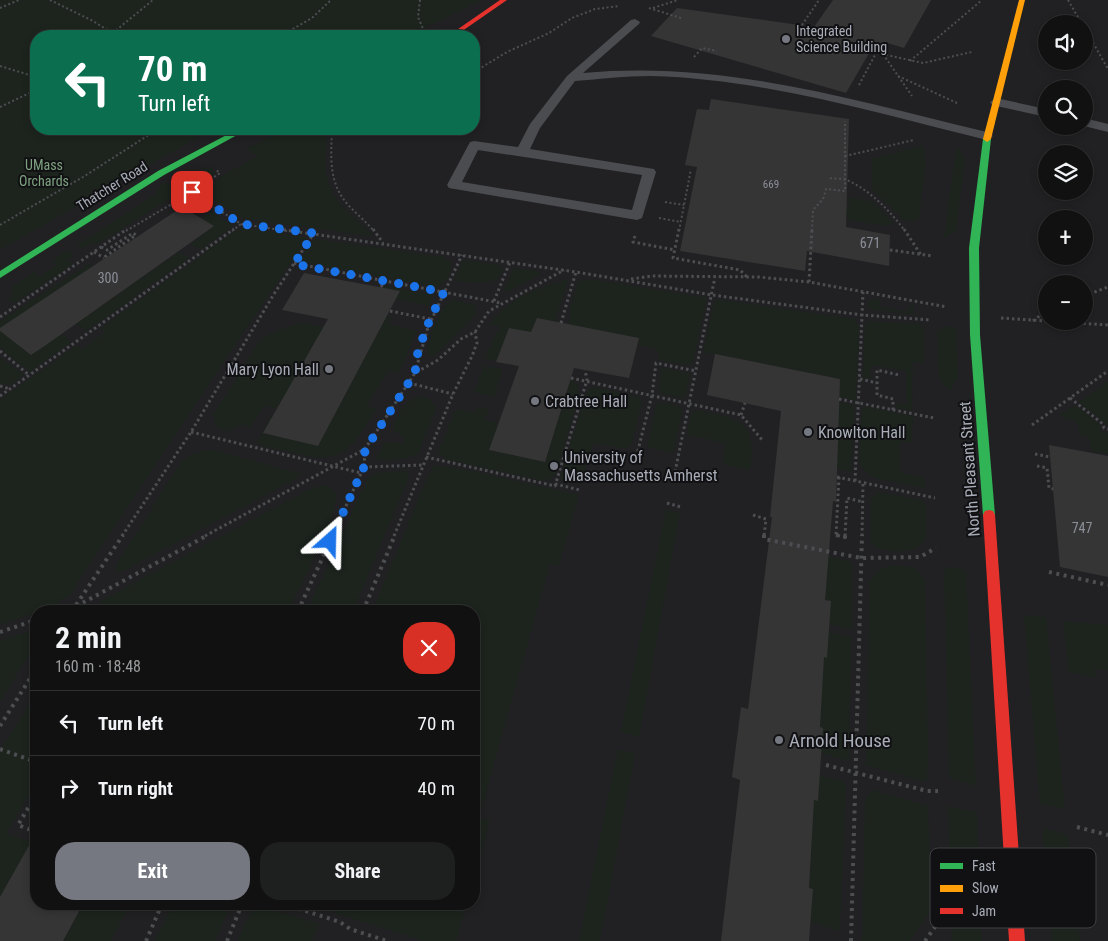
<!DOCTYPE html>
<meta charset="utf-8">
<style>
body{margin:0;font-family:"Roboto Condensed",sans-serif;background:#1e1f1f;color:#f1f3f6;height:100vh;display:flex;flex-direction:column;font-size:19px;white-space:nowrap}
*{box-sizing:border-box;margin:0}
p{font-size:16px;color:#9c9d9f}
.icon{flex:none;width:28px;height:28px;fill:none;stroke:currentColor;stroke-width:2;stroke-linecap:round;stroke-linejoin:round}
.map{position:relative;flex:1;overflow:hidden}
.panel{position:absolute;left:30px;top:605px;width:450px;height:305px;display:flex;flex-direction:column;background:#111;border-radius:20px;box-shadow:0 2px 8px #0003,0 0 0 1px #303131}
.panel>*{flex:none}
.top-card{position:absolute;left:30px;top:30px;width:450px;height:105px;border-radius:20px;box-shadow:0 2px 8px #0003,0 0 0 1px #303131;background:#0b6e4f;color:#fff;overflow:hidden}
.fabs{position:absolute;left:1038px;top:15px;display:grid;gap:10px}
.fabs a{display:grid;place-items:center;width:55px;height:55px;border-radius:50%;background:#111;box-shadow:0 2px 8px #0003,0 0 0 1px #303131;font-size:25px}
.pin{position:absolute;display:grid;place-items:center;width:42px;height:42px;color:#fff;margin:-21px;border-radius:10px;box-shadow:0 2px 8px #0006}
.me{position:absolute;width:55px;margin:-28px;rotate:25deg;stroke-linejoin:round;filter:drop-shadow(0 0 4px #0008)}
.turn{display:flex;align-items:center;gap:18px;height:105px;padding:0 25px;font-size:22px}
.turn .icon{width:65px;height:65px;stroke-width:2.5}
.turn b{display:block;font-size:35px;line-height:42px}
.round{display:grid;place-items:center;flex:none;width:52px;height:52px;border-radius:20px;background:#1e1f1f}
.head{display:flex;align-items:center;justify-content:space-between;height:85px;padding:0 25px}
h1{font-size:30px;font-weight:700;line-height:38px}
.button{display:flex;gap:10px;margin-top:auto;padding:10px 25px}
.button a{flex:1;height:58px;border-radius:20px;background:#757880;color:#fff;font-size:20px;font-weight:700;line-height:58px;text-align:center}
.button a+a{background:#1e1f1f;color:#f1f3f6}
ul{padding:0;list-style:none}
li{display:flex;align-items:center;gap:15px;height:65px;padding:0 25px;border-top:1px solid #303131}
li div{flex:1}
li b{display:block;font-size:19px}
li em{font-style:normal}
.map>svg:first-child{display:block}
</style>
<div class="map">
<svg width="1108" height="941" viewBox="0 0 1108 941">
<rect width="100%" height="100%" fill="#171717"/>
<path fill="#212123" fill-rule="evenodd" d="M0,0h1108v941h-1108zM1046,24h38v37h-38zM36,36h438v93h-438zM1046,89h38v37h-38zM1046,154h38v37h-38zM1046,219h38v37h-38zM1046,284h38v37h-38zM36,611h438v293h-438z"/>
<path fill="#1d241e" d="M0,0h482l-62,30 -21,6h-363v93h177l-213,121z
M287,129h41c-1,18 -6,41 2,58 8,19 27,33 42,47l-2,2 -125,-17 -47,-27 27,-18 32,-17 -10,-9z
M923,145l3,17 -7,57 -6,2 -9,-1 -32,-31v-30z
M958,146l7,14 -9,71 -12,7 9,-69z
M210,167l5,6 -22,15 -11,-8 1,-3 7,-5z
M165,182l13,9 -2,4 -77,48 -9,1 -8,5 -6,-4 80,-51 5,-10z
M849,197l25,5 20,22 -9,2 -37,-6 -7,-16 8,1z
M210,211l23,15 -32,24 -10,-6 22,-17 -11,-8z
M245,228l59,9 2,4 -75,109 -161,245 -18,12 -52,18v-225l77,-55 5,4 23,-17 -4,-4 135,-98z
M316,239l127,18 7,5c3,9 -4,22 -13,25l-137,-25 6,-13z
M68,250l6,5 -7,4 6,5 -59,39 -7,-4 5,-4 1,-9 21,-14 6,4 17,-11 -5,-4z
M179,252l10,6 -102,73 -11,-7z
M468,260l33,6 1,5 -5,9c-15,3 -28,4 -42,0l7,-18z
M89,264l4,3 -93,62v-8z
M514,268l23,3 3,4 -33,17 -3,-3z
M566,280l2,1 -13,41 -18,-4 -6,14 -22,-4 -12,33 -13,-3 16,-31 -10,-3c15,-24 50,-37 76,-44z
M582,280h14l111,18 -15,68 -33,-6 -2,-11 -19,-4 1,-7 -71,-14 3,-8 -2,-4 9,-30z
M384,285l49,10 -4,11 -33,-7 4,-8 -17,-3z
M715,299l140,20 4,7 -3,75 -16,-4v-18l-137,-27z
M870,299l10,1v7l29,5v-7l4,1 2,8 -44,-4 -3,-2z
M455,300l20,5 1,7 -2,5 -40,39 -5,1 -2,-6c5,-17 9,-45 28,-51z
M387,316l5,1 -3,7 28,7 -18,42 -10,-3 -22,36 9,3c-26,42 -33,58 -86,43 -11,-3 -24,-4 -33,-9l13,-26h3l-9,17 54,12z
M870,321l48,3 6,4v35l-11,-1 -1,49 -16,-3v-4l10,1v-34l-35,-6 -1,15 -7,-2 2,-52z
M302,322l22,5 -47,82 -13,-3 -13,21 -9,-3 -16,8 -9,-4 -4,-12 3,-6 45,-71 14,-7z
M943,326l13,2 2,49 -7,13c-20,-9 -11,-40 -14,-58z
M0,331l31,24 31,-21 9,8 -41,30 -30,-24z
M0,357l24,18 -13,10 -11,-2z
M484,366l19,3 -9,28 -20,-5z
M661,367l29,7 -5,23 -4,1 -22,-5z
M571,380l7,6 1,8 -22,79c-6,7 -13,8 -21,6l-89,-19 -9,-8 18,-43 19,4 3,-7 11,3 -4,11 14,3 -10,27 56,12z
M1108,381v45l-29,-24z
M595,387l44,10 3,3 -10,44 -3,4h-9l-27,-5 -12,41 -19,-4 -2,-3 26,-83 5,-6z
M421,396l9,3 6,10 -18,45 -13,5 -27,1 -2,-2 8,-15 20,-1 1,-3 -12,-10c1,-13 14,-30 28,-33z
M661,402l17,4 5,4 -10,43 -26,-6 9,-42z
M839,402l16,3 -4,67 -14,-3z
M1075,405l24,19 1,7 8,2v21l-17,-3 -2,-14 -9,-2 -2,-13 -17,-5v-2z
M862,406l51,10 -1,27 -12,-2v31l25,6v10l-47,-9 -13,-7 -6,-12z
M697,410c42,9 61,10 53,60l-27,-6 2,-21 -38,-8 4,-22z
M206,450h7l89,24 -14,9 -165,88 -7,1 -1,-2 3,-8 63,-100 9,-7z
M435,465l32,5 112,25 -20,71 -9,-2 -71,253 11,4 -16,57v-267h-93l-8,-2 57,-138z
M403,471l5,1 1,5 -56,134h-46l61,-134 8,-4z
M323,485c7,1 12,5 13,12 2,18 -38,94 -48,114h-199l19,-14 200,-107z
M879,492l42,8 5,4c0,11 3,30 -3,39 -8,12 -49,11 -53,-3l1,-41 3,-4z
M666,510l14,3 -41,224 -18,-5z
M824,555l28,7v68l-23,-6 2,-22 -6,-2z
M892,565l22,2 11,13 3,175 -1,25 -2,2 -59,-17 4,-184 9,-11z
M946,567l13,1 7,4 10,214 -26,-8 -1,-3 -5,-203z
M1024,615l22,2 19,192 -25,-5z
M1063,621l45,4v46l-14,-3 2,10 -27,-6z
M30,631l5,5 -3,15 -32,50v-60z
M829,632l22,6 -2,123 -28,-8 -1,-26 4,-70h3z
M36,693v91l-30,49 25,9 -31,55v-146z
M618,749l17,5 -35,187h-21z
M819,775l25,6 2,5 -6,143 -3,2 -26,-10 2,-32 -4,-1 5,-88 4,1z
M873,790l55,16 3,106 -22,29h-47l3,-142z
M948,806l29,6 5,129h-30z
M1042,828l26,7 12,106h-28z
M83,904h47l-19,37h-47z
M173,904h58l-16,37h-60z
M254,904l65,20 -7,17h-74z
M306,904h161l-11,37h-32z"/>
<path fill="#353536" d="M833,0h98l-27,48 -17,-5 -5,7 -10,-2 -26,45 -195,-57 26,-28 137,19z
M711,99l138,20 -3,108 44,8 -1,31 -82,-15 -2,20 -125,-20 17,-84 -12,-2 12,-56 12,1z
M182,207l32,19 -168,119 -15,10 -31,-24v-3z
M304,273l96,18 -82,155 -55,-13 65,-114 -46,-9z
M537,318l102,20 -10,40 -55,-10 -29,94 -56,-12 30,-84 -23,-4 13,-34 22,4z
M715,354l125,25 -4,123 -3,-1 -8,99 6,1 -4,57 -3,-1 -4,70 3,1 -5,73 -4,-1 -5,88 4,1 -4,52h-88l19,-161 -8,-3 9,-70 7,2 24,-192h-2l11,-106 -74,-16z
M1049,445l59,11v121l-48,-10z
M36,833v71h47l-20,37h-63v-44z"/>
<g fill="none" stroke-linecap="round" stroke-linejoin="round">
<path stroke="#4d4e52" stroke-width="2" stroke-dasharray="2 2.5" stroke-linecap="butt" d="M50,0l43,21 24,15
M420,0l-2,17 8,19
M1068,0l14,24
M0,8l19,-8
M649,8l32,10
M653,8l25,-8
M802,25l17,-25
M1084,27l24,42
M109,36l44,-36
M281,36l31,-18 19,-18
M409,36l14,-4
M864,50l59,13 49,-11
M883,54l29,42
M694,57l8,-9 15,3
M910,61l72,-61
M0,66l36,11
M474,72l33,-20 42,-19 23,-15 23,-9 25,-3
M898,76l59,27
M859,85l17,-32
M0,107l36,-17
M332,129c-1,29 -4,54 17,77 8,8 17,16 25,25
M845,156l69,-16
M830,178c6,1 14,0 19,3 23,11 41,30 56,50
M184,188l57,36 46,7
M665,202l19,3
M659,218l22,4
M0,225l83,-48 75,-48
M126,231l66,-39 28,-19 -4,-3
M232,231l9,-7
M679,231l12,-62
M812,231l1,-21 10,-11 3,-10 19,2v-70"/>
<path stroke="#4d4e52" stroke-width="3" stroke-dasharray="2.5 3" stroke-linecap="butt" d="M278,229l298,43 136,23 150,20 69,5
M373,229l10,14
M679,229l-6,29 67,12 7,7
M904,229l17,26
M635,236l-2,6 42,8
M101,247l6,3 26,-17 3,2 -33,23
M890,250l43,6
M94,252l10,6
M294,263l91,18
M631,279l21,-3 107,1 50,5 138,25
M809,282l3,-53
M381,287l4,-6 116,22
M1084,296l24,-9
M494,301l16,-39
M390,311l40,8
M0,317l127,-88
M1001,318l107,7
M1033,321l13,-10
M561,323l15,-51
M0,351l29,24
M415,373l13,-46 34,-72
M571,378l170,37 22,26
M860,379l17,4
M409,383l44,11
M0,386l10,3
M0,396l234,-167
M1070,398l33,26 1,4 4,1
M839,399l95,19
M893,410v-11l-16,-4v-25l22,5
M741,415l4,-12
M1032,425l76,-54
M191,432l170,41
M1035,454l15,3
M426,457l129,29 32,-106 -2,-10
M635,462l17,-67 4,-32 40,8
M1037,466l10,2 2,20 4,1
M364,467l59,-2
M675,472l40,-195
M837,477l98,21
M839,477l-3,58 4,1
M855,481l8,-189
M555,484l25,6
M667,503l14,4
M753,515l13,4 -2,17
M122,536l69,-104 83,-138 40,-61
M205,536l160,-87 50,-76 23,-13 23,-21 14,-7 14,-21 75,-41
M332,536l32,-69 1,-18
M394,536l59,-142 19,-38 5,-13 -2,-11
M845,536l2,-38 16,4
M862,536l1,-54"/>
<path stroke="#4d4e52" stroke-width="4" stroke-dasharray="3 4.5" stroke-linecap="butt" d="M764,535v4l97,19 59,-1 16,-9
M836,535l9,2v-2
M1049,572l59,13
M62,611l13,-4 133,-72
M72,611l51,-76
M298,611l35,-76
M363,611l32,-76
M0,632l36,-12
M0,726l36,-57
M0,749l36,13
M826,765l101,26h11
M36,795l-18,30 18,7
M1077,827l31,8
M284,904l56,18 10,7 37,12
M146,941l16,-37
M227,941l15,-37
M851,941l11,-406
M925,941l17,-24"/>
<path fill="#4b4c50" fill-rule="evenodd" d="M635,19l5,3 -1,2 -56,49c140,-13 270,27 404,59l6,4 -6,4c-111,-27 -222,-61 -336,-64 -26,0 -51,3 -76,5l-35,47 -10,21 124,20 2,3 -14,46 -5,2 -188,-32 -2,-3 23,-43 4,-1 44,6 12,-23 37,-48 64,-56zM478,150l164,25 -10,35 -170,-28z
M996,98l50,11v8l-54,-12 -2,-3z
M1084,118l24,6v8l-24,-6z"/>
<path fill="#30b455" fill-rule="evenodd" d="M238,129h10l-84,46 -164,103v-7l158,-100z
M987,136l4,3 -12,109 1,87 15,180 -2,4 -4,1 -4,-1 -2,-4 -13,-180 -1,-87 14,-109z"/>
<path fill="#ff9f0a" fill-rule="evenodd" d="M1019,0h6l-34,139 -4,3 -4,-3z"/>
<path fill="#e5322d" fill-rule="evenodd" d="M500,0h7l-52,36h-7z
M989,510l4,1 2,4 30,426h-16l-26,-426 2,-4z"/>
</g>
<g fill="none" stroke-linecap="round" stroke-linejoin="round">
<path stroke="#1a73e8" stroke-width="9" stroke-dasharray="0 16.2" d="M192,192l49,32 73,9 -20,31 150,28 -14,27 -12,32 -3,22 -50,77 -1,17 -34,74"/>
</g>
<g fill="#757880" stroke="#111113" stroke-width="2">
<circle cx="786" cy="39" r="5"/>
<circle cx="329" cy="369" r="5"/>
<circle cx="535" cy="401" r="5"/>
<circle cx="808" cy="432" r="5"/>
<circle cx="554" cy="466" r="5"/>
<circle cx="779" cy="740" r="5"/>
</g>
<g text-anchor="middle" stroke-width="4" stroke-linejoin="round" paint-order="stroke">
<g font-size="11" fill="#8b8f98">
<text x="771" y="188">669</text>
</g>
<g font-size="14" fill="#a8adb8" stroke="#111113" text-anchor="start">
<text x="796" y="36">Integrated<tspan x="796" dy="16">Science Building</tspan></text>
</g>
<g font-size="14" fill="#7fa381" stroke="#111113">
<text x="44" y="170">UMass<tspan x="44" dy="16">Orchards</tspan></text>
</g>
<g font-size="14" fill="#a8adb8" stroke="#111113">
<text transform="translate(112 186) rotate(-32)" y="5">Thatcher Road</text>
</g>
<g font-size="14" fill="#8b8f98">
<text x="870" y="248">671</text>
<text x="108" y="283">300</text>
<text x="1082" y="533">747</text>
</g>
<g font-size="16" fill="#a8adb8" stroke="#111113" text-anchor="start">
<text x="319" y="375" text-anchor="end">Mary Lyon Hall</text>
<text x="545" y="407">Crabtree Hall</text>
<text x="818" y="438">Knowlton Hall</text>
<text x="564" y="463">University of<tspan x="564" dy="18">Massachusetts Amherst</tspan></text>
</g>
<g font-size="16" fill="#a8adb8" stroke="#111113">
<text transform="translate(969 469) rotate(-94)" y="6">North Pleasant Street</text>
</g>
<g font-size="19" fill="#a8adb8" stroke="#111113" text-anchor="start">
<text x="789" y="747">Arnold House</text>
</g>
</g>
<rect x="930" y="848" width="166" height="80" rx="8" fill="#111113" stroke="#3e4045" stroke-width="1"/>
<rect x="940" y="863" width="23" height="6" fill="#30b455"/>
<rect x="940" y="885" width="23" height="7" fill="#ff9f0a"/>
<rect x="940" y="908" width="23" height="6" fill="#e5322d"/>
<g font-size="14" fill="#a8adb8">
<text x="972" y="871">Fast</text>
<text x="972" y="893">Slow</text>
<text x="972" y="916">Jam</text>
</g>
</svg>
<div class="fabs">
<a><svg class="icon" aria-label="sound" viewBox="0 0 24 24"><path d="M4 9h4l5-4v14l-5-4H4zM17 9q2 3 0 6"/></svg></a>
<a><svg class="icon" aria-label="search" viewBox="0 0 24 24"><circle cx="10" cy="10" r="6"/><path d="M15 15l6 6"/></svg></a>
<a><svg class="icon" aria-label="layers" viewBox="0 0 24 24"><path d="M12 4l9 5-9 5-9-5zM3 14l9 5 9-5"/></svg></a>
<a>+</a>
<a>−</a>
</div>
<div class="pin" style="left:192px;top:192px;background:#d93025"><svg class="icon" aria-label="arrive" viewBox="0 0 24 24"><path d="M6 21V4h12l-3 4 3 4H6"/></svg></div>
<svg class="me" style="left:330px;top:541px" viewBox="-20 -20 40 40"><path d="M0-17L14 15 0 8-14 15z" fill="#1a73e8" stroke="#fff" stroke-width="4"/></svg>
<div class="top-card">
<div class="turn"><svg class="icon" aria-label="left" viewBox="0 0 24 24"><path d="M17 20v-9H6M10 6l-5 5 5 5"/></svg><div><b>70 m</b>Turn left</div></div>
</div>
<section class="panel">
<div class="head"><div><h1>2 min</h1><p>160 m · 18:48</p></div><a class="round" style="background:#d93025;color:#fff"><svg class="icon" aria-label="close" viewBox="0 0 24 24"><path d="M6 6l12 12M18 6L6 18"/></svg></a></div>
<ul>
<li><svg class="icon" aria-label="left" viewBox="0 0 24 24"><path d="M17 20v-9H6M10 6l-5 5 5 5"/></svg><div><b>Turn left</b></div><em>70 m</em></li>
<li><svg class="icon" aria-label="right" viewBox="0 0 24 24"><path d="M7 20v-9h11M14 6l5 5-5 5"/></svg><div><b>Turn right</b></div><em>40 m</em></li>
</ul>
<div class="button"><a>Exit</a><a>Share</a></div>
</section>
</div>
